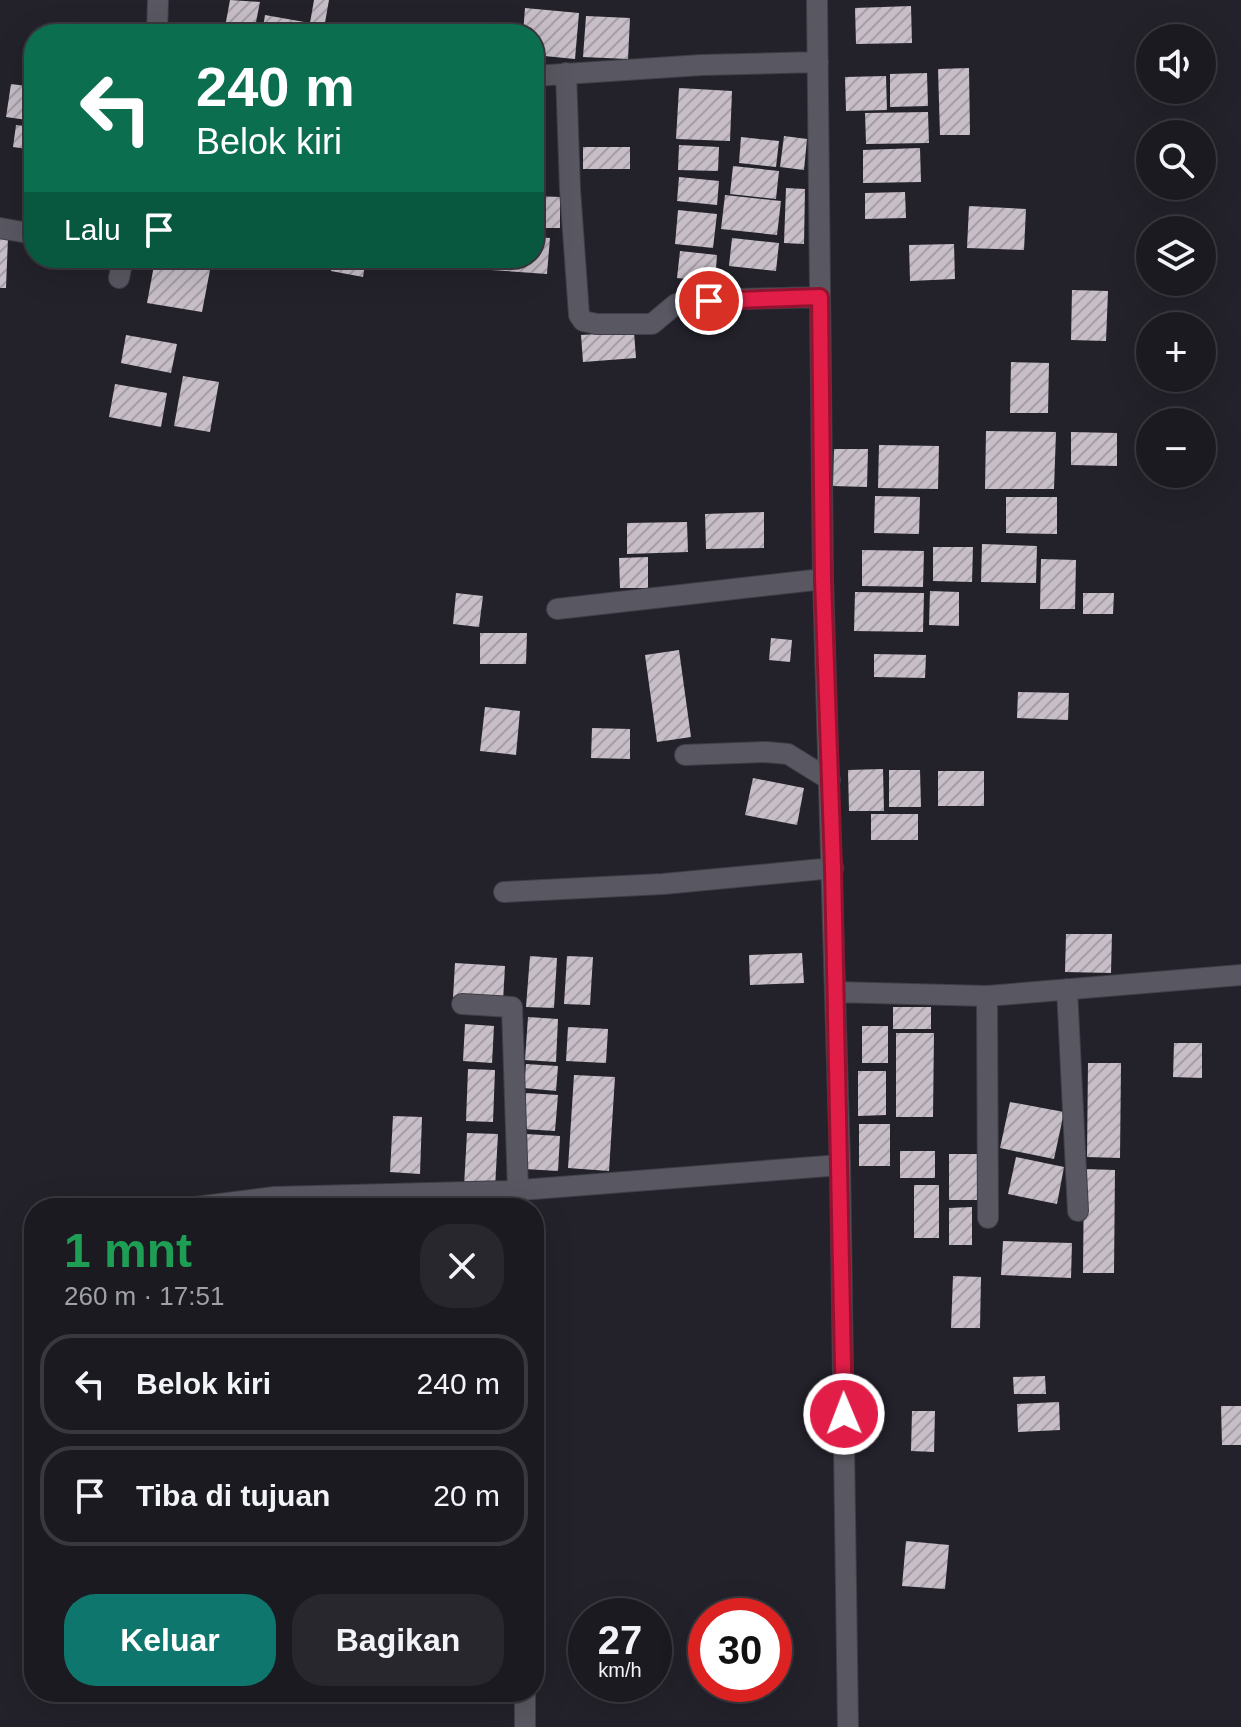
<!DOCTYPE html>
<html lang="id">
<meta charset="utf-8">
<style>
body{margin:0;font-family:Arial,sans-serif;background:#27272d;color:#f1f3f6;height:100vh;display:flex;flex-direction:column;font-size:30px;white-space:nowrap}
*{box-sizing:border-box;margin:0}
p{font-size:26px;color:#9fa1a5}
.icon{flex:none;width:44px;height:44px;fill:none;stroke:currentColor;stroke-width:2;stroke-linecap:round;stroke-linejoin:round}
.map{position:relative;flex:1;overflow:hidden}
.side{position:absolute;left:24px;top:1198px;width:520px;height:504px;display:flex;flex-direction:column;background:#1a1a20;border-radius:32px;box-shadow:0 8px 32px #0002,0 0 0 2px #38383e}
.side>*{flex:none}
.top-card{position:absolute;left:24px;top:24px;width:520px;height:244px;border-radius:32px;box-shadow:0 8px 32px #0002,0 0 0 2px #38383e;background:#0b6e4f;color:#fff;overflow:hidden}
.tools{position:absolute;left:1136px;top:24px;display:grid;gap:16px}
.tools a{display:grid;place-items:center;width:80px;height:80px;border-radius:50%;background:#1a1a20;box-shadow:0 8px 32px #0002,0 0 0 2px #38383e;font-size:40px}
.speed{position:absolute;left:568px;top:1598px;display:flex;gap:16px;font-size:40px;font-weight:700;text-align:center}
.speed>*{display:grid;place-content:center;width:104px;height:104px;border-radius:50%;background:#1a1a20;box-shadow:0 8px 32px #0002,0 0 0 2px #38383e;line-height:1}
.speed small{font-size:20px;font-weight:400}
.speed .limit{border:12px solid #d22;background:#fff;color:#111}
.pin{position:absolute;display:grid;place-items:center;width:68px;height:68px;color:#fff;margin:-34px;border:4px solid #fff;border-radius:50%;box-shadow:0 2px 8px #0007}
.me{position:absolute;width:88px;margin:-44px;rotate:359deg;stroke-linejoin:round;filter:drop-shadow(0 0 6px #0008)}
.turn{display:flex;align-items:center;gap:28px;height:168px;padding:0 40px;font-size:36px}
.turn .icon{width:104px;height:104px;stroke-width:2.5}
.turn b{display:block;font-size:56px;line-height:68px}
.then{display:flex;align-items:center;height:76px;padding:0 40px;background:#0003;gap:16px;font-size:30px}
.round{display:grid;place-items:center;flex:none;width:84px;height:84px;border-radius:32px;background:#27272d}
.overview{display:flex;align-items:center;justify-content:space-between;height:136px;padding:0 40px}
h1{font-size:48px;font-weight:700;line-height:60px;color:#1e9e55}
.button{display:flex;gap:16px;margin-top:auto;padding:16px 40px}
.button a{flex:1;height:92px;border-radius:32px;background:#0f766e;color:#fff;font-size:32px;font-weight:700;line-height:92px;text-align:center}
.button a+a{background:#27272d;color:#f1f3f6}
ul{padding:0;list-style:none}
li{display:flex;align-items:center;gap:24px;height:100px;margin:0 16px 12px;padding:0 24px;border:4px solid #38383e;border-radius:32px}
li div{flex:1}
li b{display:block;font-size:30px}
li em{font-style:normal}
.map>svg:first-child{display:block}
</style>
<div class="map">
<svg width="1241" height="1727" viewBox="0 0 1241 1727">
<defs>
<pattern id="building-hatch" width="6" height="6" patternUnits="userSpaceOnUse" patternTransform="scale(2)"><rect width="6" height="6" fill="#c7bec7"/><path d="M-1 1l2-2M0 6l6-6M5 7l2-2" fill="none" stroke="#a59ea6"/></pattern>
</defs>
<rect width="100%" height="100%" fill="#23222b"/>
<path fill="url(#building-hatch)" d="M230,0l30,2 -6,30 -29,-5z
M314,0h15l-6,34h-61l3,-19 45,8z
M911,6l1,37 -56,1 -1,-36z
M525,8l54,5 -4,46 -41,-4v-21h-11z
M586,16l44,2 -2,41 -45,-2z
M969,68l1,67h-30l-2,-66z
M927,73l1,33 -38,1v-33z
M886,76l1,34 -41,1 -1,-34z
M11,84l23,3v34l-28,-4z
M679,88l53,3 -2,50 -54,-2z
M928,112l1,31 -63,1 -1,-31z
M16,125l18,2v23l-21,-3z
M784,136l23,3 -3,31 -24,-3z
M741,137l38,4 -3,26 -37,-4z
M679,145l40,2 -1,24 -40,-1z
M583,147h47v22h-47z
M920,148l1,34 -58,1v-33z
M733,166l46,5 -3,28 -46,-5z
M679,177l40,4 -2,24 -40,-4z
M786,188l19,1 -1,55 -20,-1z
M905,192l1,26 -41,1v-26z
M725,195l56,6 -4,34 -56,-6z
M534,196l26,1v31h-26z
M969,206l57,3 -2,41 -57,-2z
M678,210l39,4 -4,34 -38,-4z
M534,237l16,1 -3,36 -56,-4 1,-12h42z
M0,238h8l-2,50h-6z
M732,238l47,5 -3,28 -47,-5z
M954,244l1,35 -45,2 -1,-36z
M680,251l37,4 -2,27 -38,-4z
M190,258h38l-1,10 -37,-7z
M260,258h30l-2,9 -28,-5z
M333,258h33l-3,19 -32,-6z
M155,260l55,10 -8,42 -55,-9z
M1072,290l36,1 -2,50 -35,-1z
M634,332l2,26 -53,4 -2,-27z
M126,335l51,9 -6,29 -50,-10z
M1011,362l38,1 -1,50h-38z
M183,376l36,6 -9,50 -36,-6z
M115,384l52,9 -6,34 -52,-10z
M986,431l70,1 -2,57h-69z
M1071,432l46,1v33l-46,-1z
M879,445l60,1 -1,43 -60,-1z
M834,449h34l-1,38 -34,-1z
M875,496l45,1 -1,37 -45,-1z
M1006,497h51v37l-51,-1z
M764,512v36l-58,1 -1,-35z
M687,522l1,30 -61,2v-31z
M982,544l55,2 -1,37 -55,-1z
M933,547h40l-1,35 -39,-1z
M862,550l62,1 -1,36 -61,-1z
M648,557v31h-28l-1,-30z
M1041,559l35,1 -1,49h-35z
M930,591l29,1v34l-30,-1z
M855,592l69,1 -1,39 -69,-1z
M456,593l27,3 -4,31 -26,-3z
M1083,593h31l-1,21h-30z
M480,633h47l-1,31h-46z
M771,638l21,2 -2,22 -21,-2z
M679,650l12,87 -34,5 -12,-87z
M874,654l52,1 -1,23 -51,-1z
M1018,692l51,1 -1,27 -51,-2z
M485,707l35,4 -4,44 -36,-4z
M592,728l38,1v30l-39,-1z
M883,769l1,42h-35l-1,-41z
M889,770h31l1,37h-32z
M938,771h46v35h-46z
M753,778l51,10 -7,37 -52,-10z
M871,814h47v26h-47z
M1066,934h46l-1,39 -46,-1z
M802,953l2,30 -54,2 -1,-30z
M530,956l27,2 -3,50 -28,-1z
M567,956l26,1 -3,48 -26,-1z
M455,963l50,3 -2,35 -50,-3z
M893,1007h38v22h-38z
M528,1017l30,2 -2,43 -31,-2z
M465,1024l29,2 -2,37 -29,-2z
M862,1026h26v37h-26z
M568,1027l40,2 -2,34 -40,-2z
M896,1033h38l-1,84h-37z
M1174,1043h28v35l-29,-1z
M1088,1063h33l-1,95 -33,-1z
M526,1064l32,2 -2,25 -32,-3z
M468,1069l27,1 -2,52 -27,-1z
M858,1071h28v44l-28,1z
M574,1075l41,2 -6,94 -41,-3z
M526,1093l32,2 -3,36 -32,-2z
M1010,1102l54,10 -10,47 -54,-11z
M393,1116l29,1 -2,57 -30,-2z
M859,1124h31v42h-31z
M467,1133l31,1 -3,54 -31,-2z
M526,1134l34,2 -2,35 -34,-2z
M900,1151h35v27h-35z
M949,1154h32v46h-32z
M1016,1157l48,10 -7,37 -49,-10z
M1084,1169l31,1 -1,103h-31z
M914,1185h25v53h-25z
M972,1207v38h-23v-37z
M1003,1241l69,2 -1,35 -70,-3z
M953,1276l28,1 -1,51h-29z
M1045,1376l1,18h-32l-1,-17z
M1059,1402l1,28 -42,2 -1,-28z
M1221,1406h20v39h-19z
M912,1411h23l-1,41 -23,-1z
M906,1541l43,4 -4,44 -43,-3z"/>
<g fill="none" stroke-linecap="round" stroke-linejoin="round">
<defs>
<path id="minor" d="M157,34l1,-34
M566,73l4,116 9,126 4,6 14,3h55l24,-20 63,-5 81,-2
M534,76l168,-11 116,-3
M0,228l34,6
M119,278l4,-20
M557,609l266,-30
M685,755l81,-3 22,2 42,26
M504,892l159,-8 170,-16
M1067,989l11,222
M836,992l151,4 254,-21
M987,996l1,222
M462,1004l50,3 6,183
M840,1165l8,562
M188,1208l87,-11 233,-6
M509,1208l-1,-17 332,-26 -17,-586 -6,-579
M525,1692v35"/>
</defs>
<use href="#minor" stroke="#403f47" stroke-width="22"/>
<use href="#minor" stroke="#595862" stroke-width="20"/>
</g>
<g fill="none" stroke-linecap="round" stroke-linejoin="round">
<defs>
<path id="route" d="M709,301l111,-4 3,282 10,289 11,546"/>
</defs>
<use href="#route" stroke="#92132f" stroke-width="20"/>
<use href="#route" stroke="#e11d48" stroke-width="14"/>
</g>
</svg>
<div class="tools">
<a><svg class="icon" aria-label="sound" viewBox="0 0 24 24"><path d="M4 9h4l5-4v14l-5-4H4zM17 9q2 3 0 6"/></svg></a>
<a><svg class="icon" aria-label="search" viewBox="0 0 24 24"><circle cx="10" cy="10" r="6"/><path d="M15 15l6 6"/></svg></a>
<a><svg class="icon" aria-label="layers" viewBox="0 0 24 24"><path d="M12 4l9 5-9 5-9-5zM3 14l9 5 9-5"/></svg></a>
<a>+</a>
<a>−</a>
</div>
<div class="speed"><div>27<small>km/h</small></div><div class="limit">30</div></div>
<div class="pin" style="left:709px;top:301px;background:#d93025"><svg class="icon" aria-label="arrive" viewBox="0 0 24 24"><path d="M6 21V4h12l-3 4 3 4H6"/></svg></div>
<svg class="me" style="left:844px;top:1414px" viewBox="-20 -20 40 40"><circle r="17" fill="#e11d48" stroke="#fff" stroke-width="3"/><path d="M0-11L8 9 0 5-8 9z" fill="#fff"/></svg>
<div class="top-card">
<div class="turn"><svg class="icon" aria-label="left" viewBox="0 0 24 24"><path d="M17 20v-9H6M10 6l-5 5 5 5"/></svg><div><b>240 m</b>Belok kiri</div></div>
<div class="then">Lalu<svg class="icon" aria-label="arrive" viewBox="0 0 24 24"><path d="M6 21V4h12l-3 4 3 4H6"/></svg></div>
</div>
<section class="side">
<div class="overview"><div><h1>1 mnt</h1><p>260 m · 17:51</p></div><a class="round"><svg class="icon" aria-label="close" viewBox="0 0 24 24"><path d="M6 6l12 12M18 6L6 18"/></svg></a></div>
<ul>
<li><svg class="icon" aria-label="left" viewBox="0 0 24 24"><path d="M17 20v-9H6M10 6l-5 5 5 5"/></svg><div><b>Belok kiri</b></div><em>240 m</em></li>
<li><svg class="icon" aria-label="arrive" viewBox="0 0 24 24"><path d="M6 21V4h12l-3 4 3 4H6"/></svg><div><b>Tiba di tujuan</b></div><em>20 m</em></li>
</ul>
<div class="button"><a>Keluar</a><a>Bagikan</a></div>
</section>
</div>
